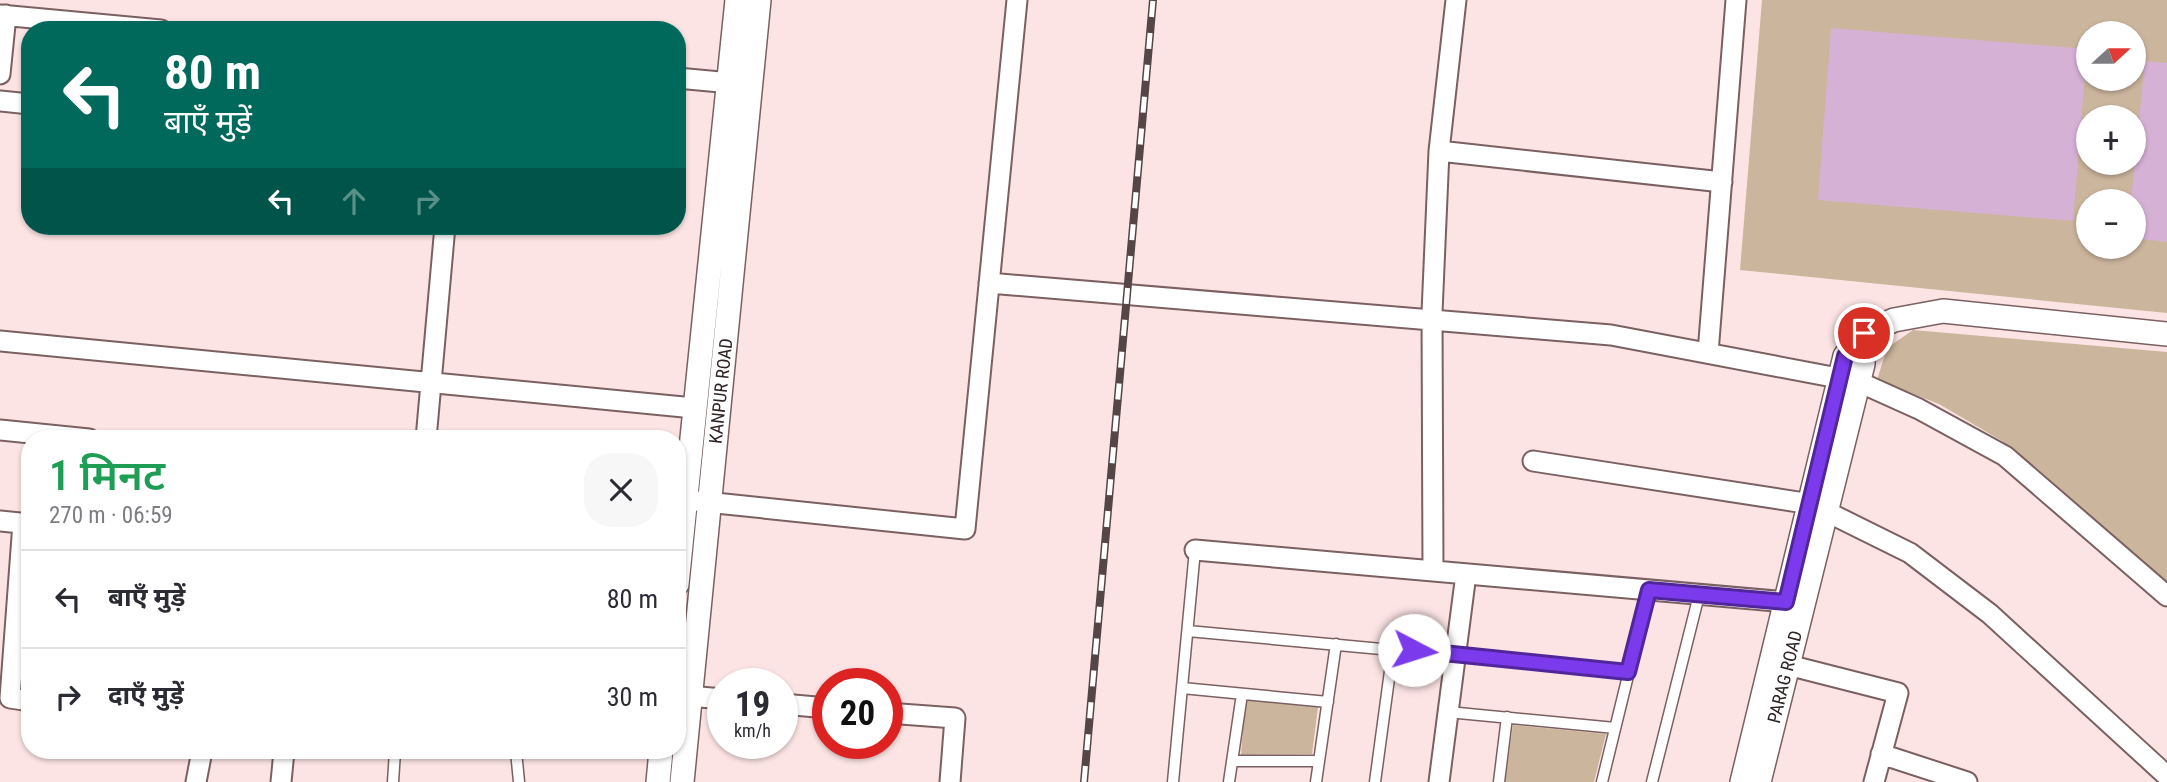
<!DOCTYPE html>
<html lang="hi">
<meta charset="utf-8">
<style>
body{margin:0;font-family:"Roboto Condensed","Noto Sans Devanagari",sans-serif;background:#f7f7f7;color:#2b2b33;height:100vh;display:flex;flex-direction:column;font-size:26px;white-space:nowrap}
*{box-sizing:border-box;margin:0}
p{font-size:23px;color:#7c7c81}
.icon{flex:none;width:38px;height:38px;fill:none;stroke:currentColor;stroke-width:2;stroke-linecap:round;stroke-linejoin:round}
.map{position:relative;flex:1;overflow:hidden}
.panel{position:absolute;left:21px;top:430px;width:665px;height:329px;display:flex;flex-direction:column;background:#fff;border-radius:28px;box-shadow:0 2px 5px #0004}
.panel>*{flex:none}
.guide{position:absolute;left:21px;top:21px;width:665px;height:214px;border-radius:28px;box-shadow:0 2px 5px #0004;background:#00695c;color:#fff;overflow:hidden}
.needle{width:46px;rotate:69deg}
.fabs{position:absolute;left:2076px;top:21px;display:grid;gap:14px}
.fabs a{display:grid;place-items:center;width:70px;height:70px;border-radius:50%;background:#fff;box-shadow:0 2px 5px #0004;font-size:35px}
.speed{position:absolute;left:707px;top:668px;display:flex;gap:14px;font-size:35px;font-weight:700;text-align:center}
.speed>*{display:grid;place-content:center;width:91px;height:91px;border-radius:50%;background:#fff;box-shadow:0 2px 5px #0004;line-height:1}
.speed small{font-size:18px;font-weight:400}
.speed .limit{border:10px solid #d22;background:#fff;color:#111}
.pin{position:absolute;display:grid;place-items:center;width:60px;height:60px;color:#fff;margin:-30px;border:4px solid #fff;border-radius:50%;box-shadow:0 2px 7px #0007}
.me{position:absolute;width:77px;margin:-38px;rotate:95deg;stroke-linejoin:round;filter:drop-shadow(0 0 5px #0008)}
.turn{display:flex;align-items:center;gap:24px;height:147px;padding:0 28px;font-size:32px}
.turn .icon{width:91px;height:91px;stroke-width:2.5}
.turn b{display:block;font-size:49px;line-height:60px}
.lanes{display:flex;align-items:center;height:66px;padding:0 28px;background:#0003;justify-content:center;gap:35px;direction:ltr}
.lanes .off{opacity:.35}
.round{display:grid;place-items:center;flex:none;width:74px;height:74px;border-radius:28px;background:#f7f7f7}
.head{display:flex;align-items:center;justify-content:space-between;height:119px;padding:0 28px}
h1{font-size:42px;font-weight:600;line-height:52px;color:#1e9e55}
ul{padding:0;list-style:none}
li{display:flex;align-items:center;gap:21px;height:98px;padding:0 28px;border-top:2px solid #e1e1e2}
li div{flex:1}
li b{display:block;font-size:26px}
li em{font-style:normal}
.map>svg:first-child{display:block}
</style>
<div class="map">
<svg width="2167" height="782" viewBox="0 0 2167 782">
<rect width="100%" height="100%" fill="#fde4e4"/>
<path fill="#ccb59d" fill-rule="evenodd" d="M1762,0h405v313l-427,-43zM2088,33h45v46h-45zM2088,117h45v46h-45zM2088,201h45v46h-45z
M1913,330l254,22v229l-165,-140 -63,-37 -62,-24 10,-32z
M1245,700l73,7 -6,47 -71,1z
M1513,725l93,9 -12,48h-89z"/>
<path fill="#d6b1d6" d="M1831,28l256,21 -14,172 -255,-21z
M2145,61l22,2v179l-34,-4v-37h-2z"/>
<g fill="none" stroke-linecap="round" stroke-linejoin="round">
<defs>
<path id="service" d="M1188,631l440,41
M1182,688l146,14
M1448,712l167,16
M516,751l3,31
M1232,761h87
M393,782l2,-31
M1173,782l22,-232
M1229,782l13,-88
M1316,782l20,-138
M1375,782l18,-133
M1499,782l8,-65
M1602,782l47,-192
M1652,782l47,-187"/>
<path id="minor" d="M0,15l161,15
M0,74l6,-59
M677,78l65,6
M0,101l30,3
M1439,151l283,31
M989,283l622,52 248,47 60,27 86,47 162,140
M0,341l694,67
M1708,353l28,-353
M0,430l89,9
M426,439l19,-213
M1533,461l278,43 99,49 80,61 177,162
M677,499l288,30 52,-529
M0,521l30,3
M23,523l-13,175 20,3
M1195,550l603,53
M1433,571l-1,-258 7,-162 17,-151
M1788,665l110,28 -24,89
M677,695l46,4
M782,704l46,4
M887,713l68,5 -5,64
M1881,754l86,28
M196,782l6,-31
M281,782l3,-31
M1439,782l27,-208"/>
<path id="tertiary" d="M677,584l60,-584
M658,782l3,-31
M682,782l77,-782
M1742,782l103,-426 19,-23 30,-13 49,-9 224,23
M1759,782l104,-418 1,-31"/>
</defs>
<use href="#service" stroke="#7b6061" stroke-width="13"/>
<use href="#minor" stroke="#7b6061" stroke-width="23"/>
<use href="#tertiary" stroke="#7b6061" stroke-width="26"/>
<use href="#service" stroke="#fff" stroke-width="10"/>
<use href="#minor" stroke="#fff" stroke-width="19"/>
<use href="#tertiary" stroke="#fff" stroke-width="23"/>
<defs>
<path id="rail" d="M1084,782l69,-782"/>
</defs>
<use href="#rail" stroke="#544647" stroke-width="8"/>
<use href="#rail" stroke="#fff" stroke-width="5" stroke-dasharray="16" stroke-linecap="butt"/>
</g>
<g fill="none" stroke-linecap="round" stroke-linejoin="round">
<defs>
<path id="route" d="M1414,650l214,22 21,-82 137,12 59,-246 19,-23"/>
</defs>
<use href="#route" stroke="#51269a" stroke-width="18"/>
<use href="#route" stroke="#7c3aed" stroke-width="12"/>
</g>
<g text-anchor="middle" stroke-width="5" stroke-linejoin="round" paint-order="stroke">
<g font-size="18" fill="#2f2324" stroke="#fff">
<text transform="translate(721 391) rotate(-84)" y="6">KANPUR ROAD</text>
<text transform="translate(1785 677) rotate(-76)" y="6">PARAG ROAD</text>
</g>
</g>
</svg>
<div class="fabs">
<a><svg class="needle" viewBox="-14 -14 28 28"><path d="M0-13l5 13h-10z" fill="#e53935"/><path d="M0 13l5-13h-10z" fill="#7c7c81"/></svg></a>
<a>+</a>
<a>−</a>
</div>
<div class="speed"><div>19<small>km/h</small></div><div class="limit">20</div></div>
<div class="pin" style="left:1864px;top:333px;background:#d93025"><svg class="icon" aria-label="arrive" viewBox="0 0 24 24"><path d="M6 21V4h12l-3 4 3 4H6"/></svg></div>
<svg class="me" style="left:1414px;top:650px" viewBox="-20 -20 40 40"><circle r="19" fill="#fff"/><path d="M0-13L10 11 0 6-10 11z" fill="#7c3aed"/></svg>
<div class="guide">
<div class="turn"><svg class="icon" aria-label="left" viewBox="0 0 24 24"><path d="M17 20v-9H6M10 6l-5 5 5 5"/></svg><div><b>80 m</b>बाएँ मुड़ें</div></div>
<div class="lanes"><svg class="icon" aria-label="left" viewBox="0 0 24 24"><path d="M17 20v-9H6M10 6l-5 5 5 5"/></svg><svg class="icon off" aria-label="ahead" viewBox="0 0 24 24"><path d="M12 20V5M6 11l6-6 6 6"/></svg><svg class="icon off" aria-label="right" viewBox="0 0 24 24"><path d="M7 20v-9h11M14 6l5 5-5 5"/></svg></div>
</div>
<section class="panel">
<div class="head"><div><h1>1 मिनट</h1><p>270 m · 06:59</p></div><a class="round"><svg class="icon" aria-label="close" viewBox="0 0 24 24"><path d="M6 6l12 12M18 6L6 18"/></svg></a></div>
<ul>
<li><svg class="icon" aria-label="left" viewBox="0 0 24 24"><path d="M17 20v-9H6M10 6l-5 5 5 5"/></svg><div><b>बाएँ मुड़ें</b></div><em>80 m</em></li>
<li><svg class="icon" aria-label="right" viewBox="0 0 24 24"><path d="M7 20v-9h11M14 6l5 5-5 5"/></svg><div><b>दाएँ मुड़ें</b></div><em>30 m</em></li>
</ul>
</section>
</div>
